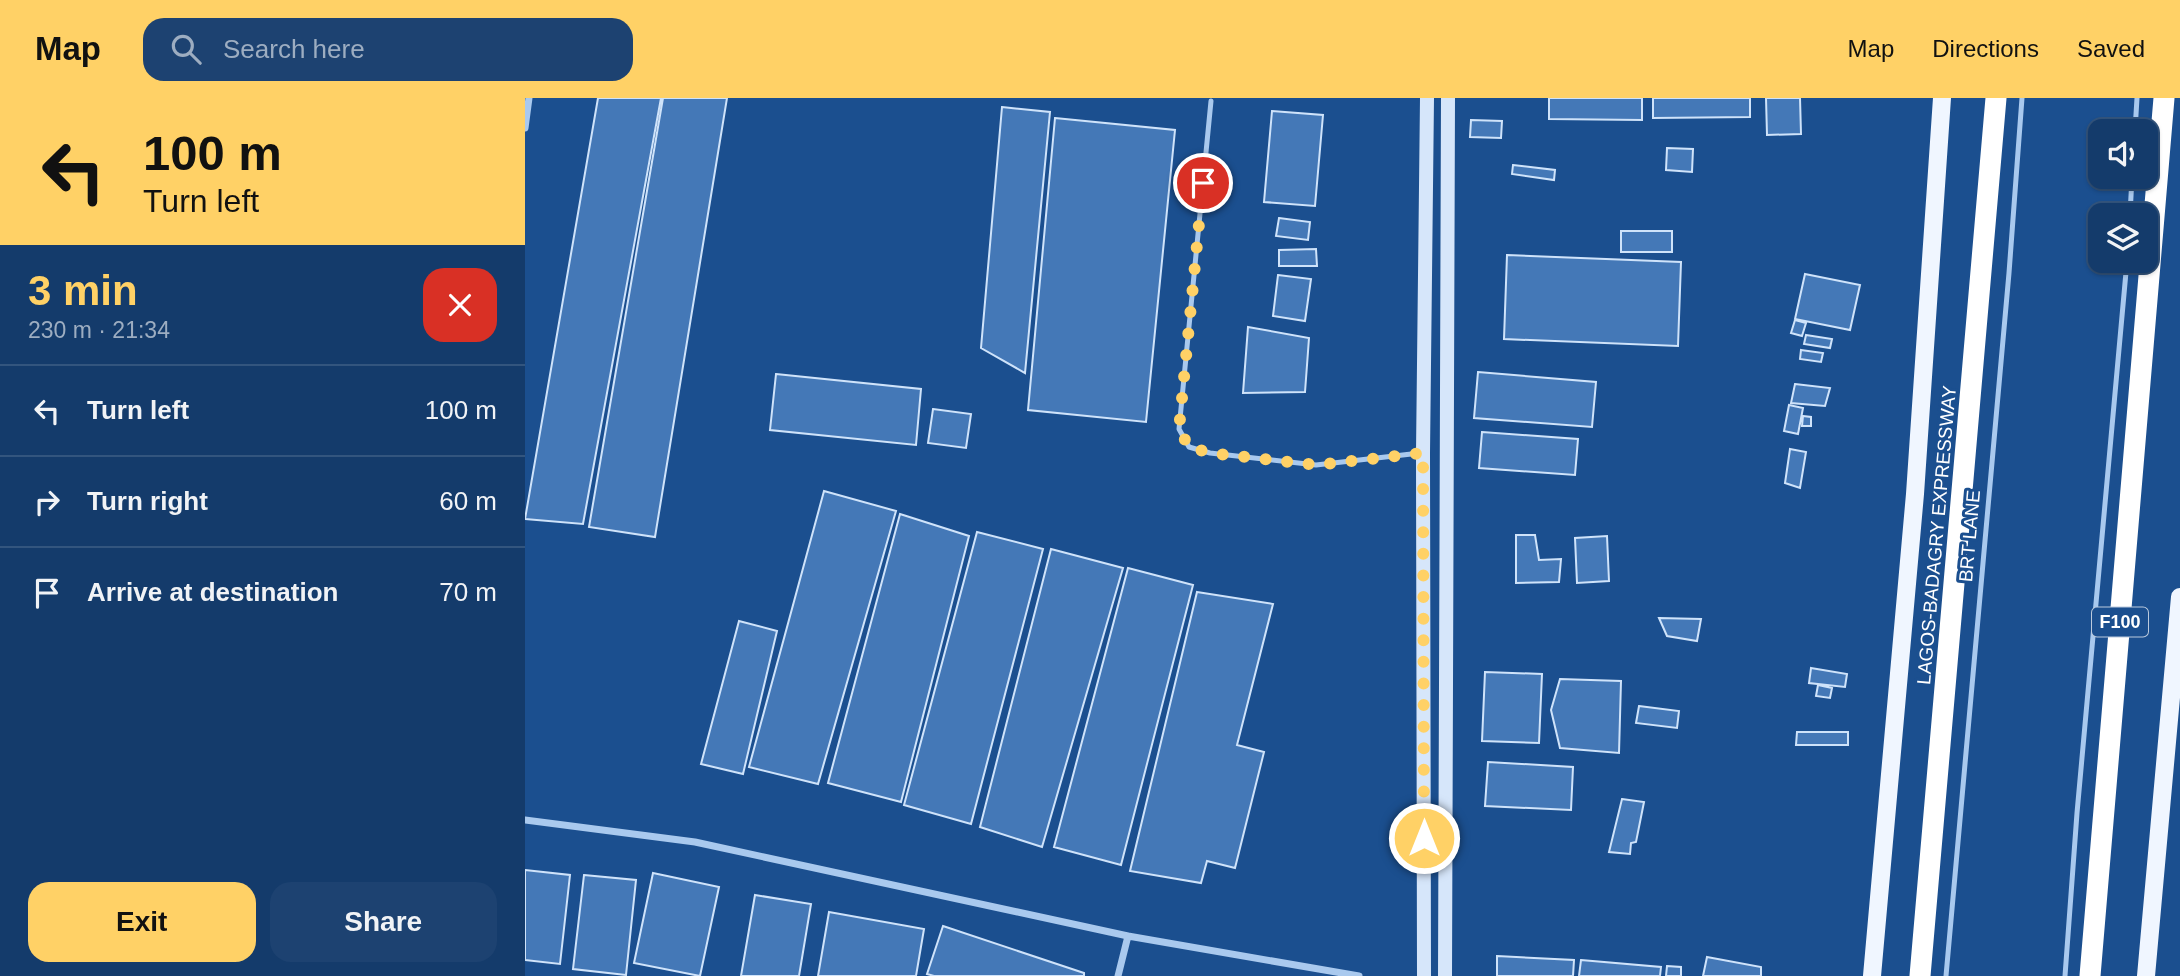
<!DOCTYPE html>
<meta charset="utf-8">
<style>
body{margin:0;font-family:Helvetica,sans-serif;background:#1d4271;color:#f1f3f6;height:100vh;display:flex;flex-direction:column;font-size:26px;white-space:nowrap}
*{box-sizing:border-box;margin:0}
p{font-size:23px;color:#9dadc1}
.icon{flex:none;width:38px;height:38px;fill:none;stroke:currentColor;stroke-width:2;stroke-linecap:round;stroke-linejoin:round}
.map{position:relative;flex:1;overflow:hidden}
.sheet{display:flex;flex-direction:column;background:#143b6b;width:525px}
.sheet>*{flex:none}
.banner{background:#ffd166;color:#111;overflow:hidden}
.controls{position:absolute;left:1563px;top:21px;display:grid;gap:14px}
.controls a{display:grid;place-items:center;width:70px;height:70px;border-radius:14px;background:#143b6b;box-shadow:0 2px 5px #0004,0 0 0 2px #33557e;font-size:35px}
.pin{position:absolute;display:grid;place-items:center;width:60px;height:60px;color:#fff;margin:-30px;border:4px solid #fff;border-radius:50%;box-shadow:0 2px 7px #0007}
.me{position:absolute;width:77px;margin:-38px;rotate:0deg;stroke-linejoin:round;filter:drop-shadow(0 0 5px #0008)}
.turn{display:flex;align-items:center;gap:24px;height:147px;padding:0 28px;font-size:32px}
.turn .icon{width:91px;height:91px;stroke-width:2.5}
.turn b{display:block;font-size:49px;line-height:60px}
.round{display:grid;place-items:center;flex:none;width:74px;height:74px;border-radius:21px;background:#1d4271}
.overview{display:flex;align-items:center;justify-content:space-between;height:119px;padding:0 28px}
h1{font-size:42px;font-weight:700;line-height:52px;color:#ffd166}
.cta{display:flex;gap:14px;margin-top:auto;padding:14px 28px}
.cta a{flex:1;height:80px;border-radius:21px;background:#ffd166;color:#111;font-size:28px;font-weight:700;line-height:80px;text-align:center}
.cta a+a{background:#1d4271;color:#f1f3f6}
ul{padding:0;list-style:none}
li{display:flex;align-items:center;gap:21px;height:91px;padding:0 28px;border-top:2px solid #33557e}
li div{flex:1}
li b{display:block;font-size:26px}
li em{font-style:normal}
header{display:flex;align-items:center;gap:42px;box-sizing:border-box;height:98px;padding:0 35px;background:#ffd166;color:#111}
header strong{font-size:33px}
nav{display:flex;gap:38px;margin-inline-start:auto;font-size:24px}
.search{width:490px;height:63px;background:#1d4271;display:flex;align-items:center;gap:18px;box-sizing:border-box;padding:0 24px;border-radius:21px;color:#9dadc1;font-size:26px}
main{display:flex;flex:1;min-height:0}
.map>svg:first-child{display:block}
</style>
<header>
<strong>Map</strong>
<div class="search"><svg class="icon" aria-label="search" viewBox="0 0 24 24"><circle cx="10" cy="10" r="6"/><path d="M15 15l6 6"/></svg>Search here</div>
<nav><a>Map</a><a>Directions</a><a>Saved</a></nav>
</header>
<main>
<section class="sheet">
<div class="banner">
<div class="turn"><svg class="icon" aria-label="left" viewBox="0 0 24 24"><path d="M17 20v-9H6M10 6l-5 5 5 5"/></svg><div><b>100 m</b>Turn left</div></div>
</div>
<div class="overview"><div><h1>3 min</h1><p>230 m · 21:34</p></div><a class="round" style="background:#d93025;color:#fff"><svg class="icon" aria-label="close" viewBox="0 0 24 24"><path d="M6 6l12 12M18 6L6 18"/></svg></a></div>
<ul>
<li><svg class="icon" aria-label="left" viewBox="0 0 24 24"><path d="M17 20v-9H6M10 6l-5 5 5 5"/></svg><div><b>Turn left</b></div><em>100 m</em></li>
<li><svg class="icon" aria-label="right" viewBox="0 0 24 24"><path d="M7 20v-9h11M14 6l5 5-5 5"/></svg><div><b>Turn right</b></div><em>60 m</em></li>
<li><svg class="icon" aria-label="arrive" viewBox="0 0 24 24"><path d="M6 21V4h12l-3 4 3 4H6"/></svg><div><b>Arrive at destination</b></div><em>70 m</em></li>
</ul>
<div class="cta"><a>Exit</a><a>Share</a></div>
</section>
<div class="map">
<svg width="1655" height="878" viewBox="0 0 1655 878">
<rect width="100%" height="100%" fill="#1b4f8f"/>
<path fill="#4478b7" stroke="#cfe3fa" stroke-width="2" d="M73,0h63l-78,426 -58,-5z
M138,0h64l-72,439 -66,-10z
M1024,0h93v22l-93,-1z
M1128,0h97v19l-97,1z
M1241,0h34l1,36 -34,1z
M477,9l48,5 -25,261 -44,-25z
M747,13l51,4 -8,91 -51,-4z
M530,20l120,12 -29,292 -118,-12z
M946,22l31,1 -1,17 -31,-1z
M1142,50l26,1 -1,23 -26,-2z
M988,67l42,5 -1,10 -42,-6z
M754,120l31,4 -2,18 -32,-4z
M1096,133h51v21h-51z
M791,151l1,17h-38v-16z
M982,157l174,7 -3,84 -174,-7z
M1280,176l55,11 -10,45 -55,-11z
M753,177l33,4 -6,42 -32,-5z
M1270,222l11,3 -4,13 -11,-3z
M723,229l61,11 -4,54 -62,1z
M1281,237l26,4 -2,9 -26,-4z
M1276,252l22,3 -2,9 -21,-3z
M953,274l118,10 -4,45 -118,-9z
M251,276l145,15 -5,56 -146,-15z
M1270,286l35,4 -5,18 -34,-3z
M1264,307l14,3 -5,26 -14,-3z
M408,311l38,5 -5,34 -38,-5z
M1278,318l8,1v9h-9z
M957,334l96,7 -3,36 -96,-7z
M1265,351l16,3 -6,36 -15,-5z
M299,393l72,20 -78,273 -69,-17z
M375,416l69,22 -68,266 -73,-19z
M452,434l66,17 -72,275 -67,-19z
M991,437h19l4,25 22,-1 -2,23 -43,1z
M1082,438l2,45 -32,2 -2,-45z
M526,451l72,19 -81,279 -62,-20z
M603,470l65,17 -72,280 -67,-18z
M672,494l76,12 -36,141 27,7 -29,116 -28,-7 -6,22 -71,-12z
M1134,520l42,1 -4,22 -30,-5z
M214,523l38,10 -34,143 -42,-10z
M1286,570l36,6 -2,13 -36,-4z
M960,574l57,2 -3,69 -57,-2z
M1035,581l61,2 -2,72 -59,-5 -9,-38z
M1293,587l14,3 -2,10 -14,-2z
M1114,608l40,5 -2,17 -41,-5z
M1272,634h51v13h-52z
M963,664l85,5 -2,43 -86,-4z
M1097,701l22,3 -8,40 -5,1 -1,11 -21,-2z
M0,772l45,5 -10,89 -35,-4z
M128,775l66,14 -19,89 -66,-13z
M59,777l52,5 -10,95 -53,-6z
M230,797l56,9 -12,72h-58z
M304,814l95,17 -8,47h-98z
M418,828l141,47v3h-150l-7,-2z
M972,858l77,4 -1,16h-76z
M1182,859l54,10v9h-58z
M1056,862l80,7 -1,9h-81z
M1142,868l14,1v9h-15z"/>
<g fill="none" stroke-linecap="round" stroke-linejoin="round">
<path stroke="#a9c9ee" stroke-width="5" d="M686,3l-32,328 10,18 21,6 106,12 104,-12
M1610,33l2,-33
M1605,117l2,-38
M1421,878l63,-703 13,-175
M1540,878l12,-163 50,-552"/>
<path stroke="#a9c9ee" stroke-width="7" d="M0,30l4,-30
M0,722l170,22 433,94 231,40
M593,878l10,-40"/>
<path stroke="#d6e6fa" stroke-width="14" d="M899,878l-1,-523 4,-355
M920,878l3,-878"/>
<path stroke="#f0f6ff" stroke-width="18" d="M1347,878l43,-482 27,-396
M1621,878l34,-379"/>
<path stroke="#fff" stroke-width="21" d="M1395,878l76,-878
M1565,878l74,-878"/>
</g>
<g fill="none" stroke-linecap="round" stroke-linejoin="round">
<path stroke="#ffd166" stroke-width="12" stroke-dasharray="0 21.6" d="M678,85l-24,246 10,18 21,6 107,12 106,-12 1,385"/>
</g>
<g text-anchor="middle" stroke-width="6" stroke-linejoin="round" paint-order="stroke">
<rect fill="#1b4f8f" stroke="#bbcadd" stroke-width="2" x="1567" y="509.5" width="56" height="29" rx="5"/>
<g font-size="18" font-weight="bold" fill="#fff">
<text x="1595" y="530">F100</text>
</g>
<g font-size="19" fill="#fff" stroke="#1b4f8f">
<text transform="translate(1411 437) rotate(-85)" y="7">LAGOS-BADAGRY EXPRESSWAY</text>
<text transform="translate(1444 438) rotate(-85)" y="7">BRT LANE</text>
</g>
</g>
</svg>
<div class="controls">
<a><svg class="icon" aria-label="sound" viewBox="0 0 24 24"><path d="M4 9h4l5-4v14l-5-4H4zM17 9q2 3 0 6"/></svg></a>
<a><svg class="icon" aria-label="layers" viewBox="0 0 24 24"><path d="M12 4l9 5-9 5-9-5zM3 14l9 5 9-5"/></svg></a>
</div>
<div class="pin" style="left:678px;top:85px;background:#d93025"><svg class="icon" aria-label="arrive" viewBox="0 0 24 24"><path d="M6 21V4h12l-3 4 3 4H6"/></svg></div>
<svg class="me" style="left:899px;top:740px" viewBox="-20 -20 40 40"><circle r="17" fill="#ffd166" stroke="#fff" stroke-width="3"/><path d="M0-11L8 9 0 5-8 9z" fill="#fff"/></svg>
</div>
</main>
